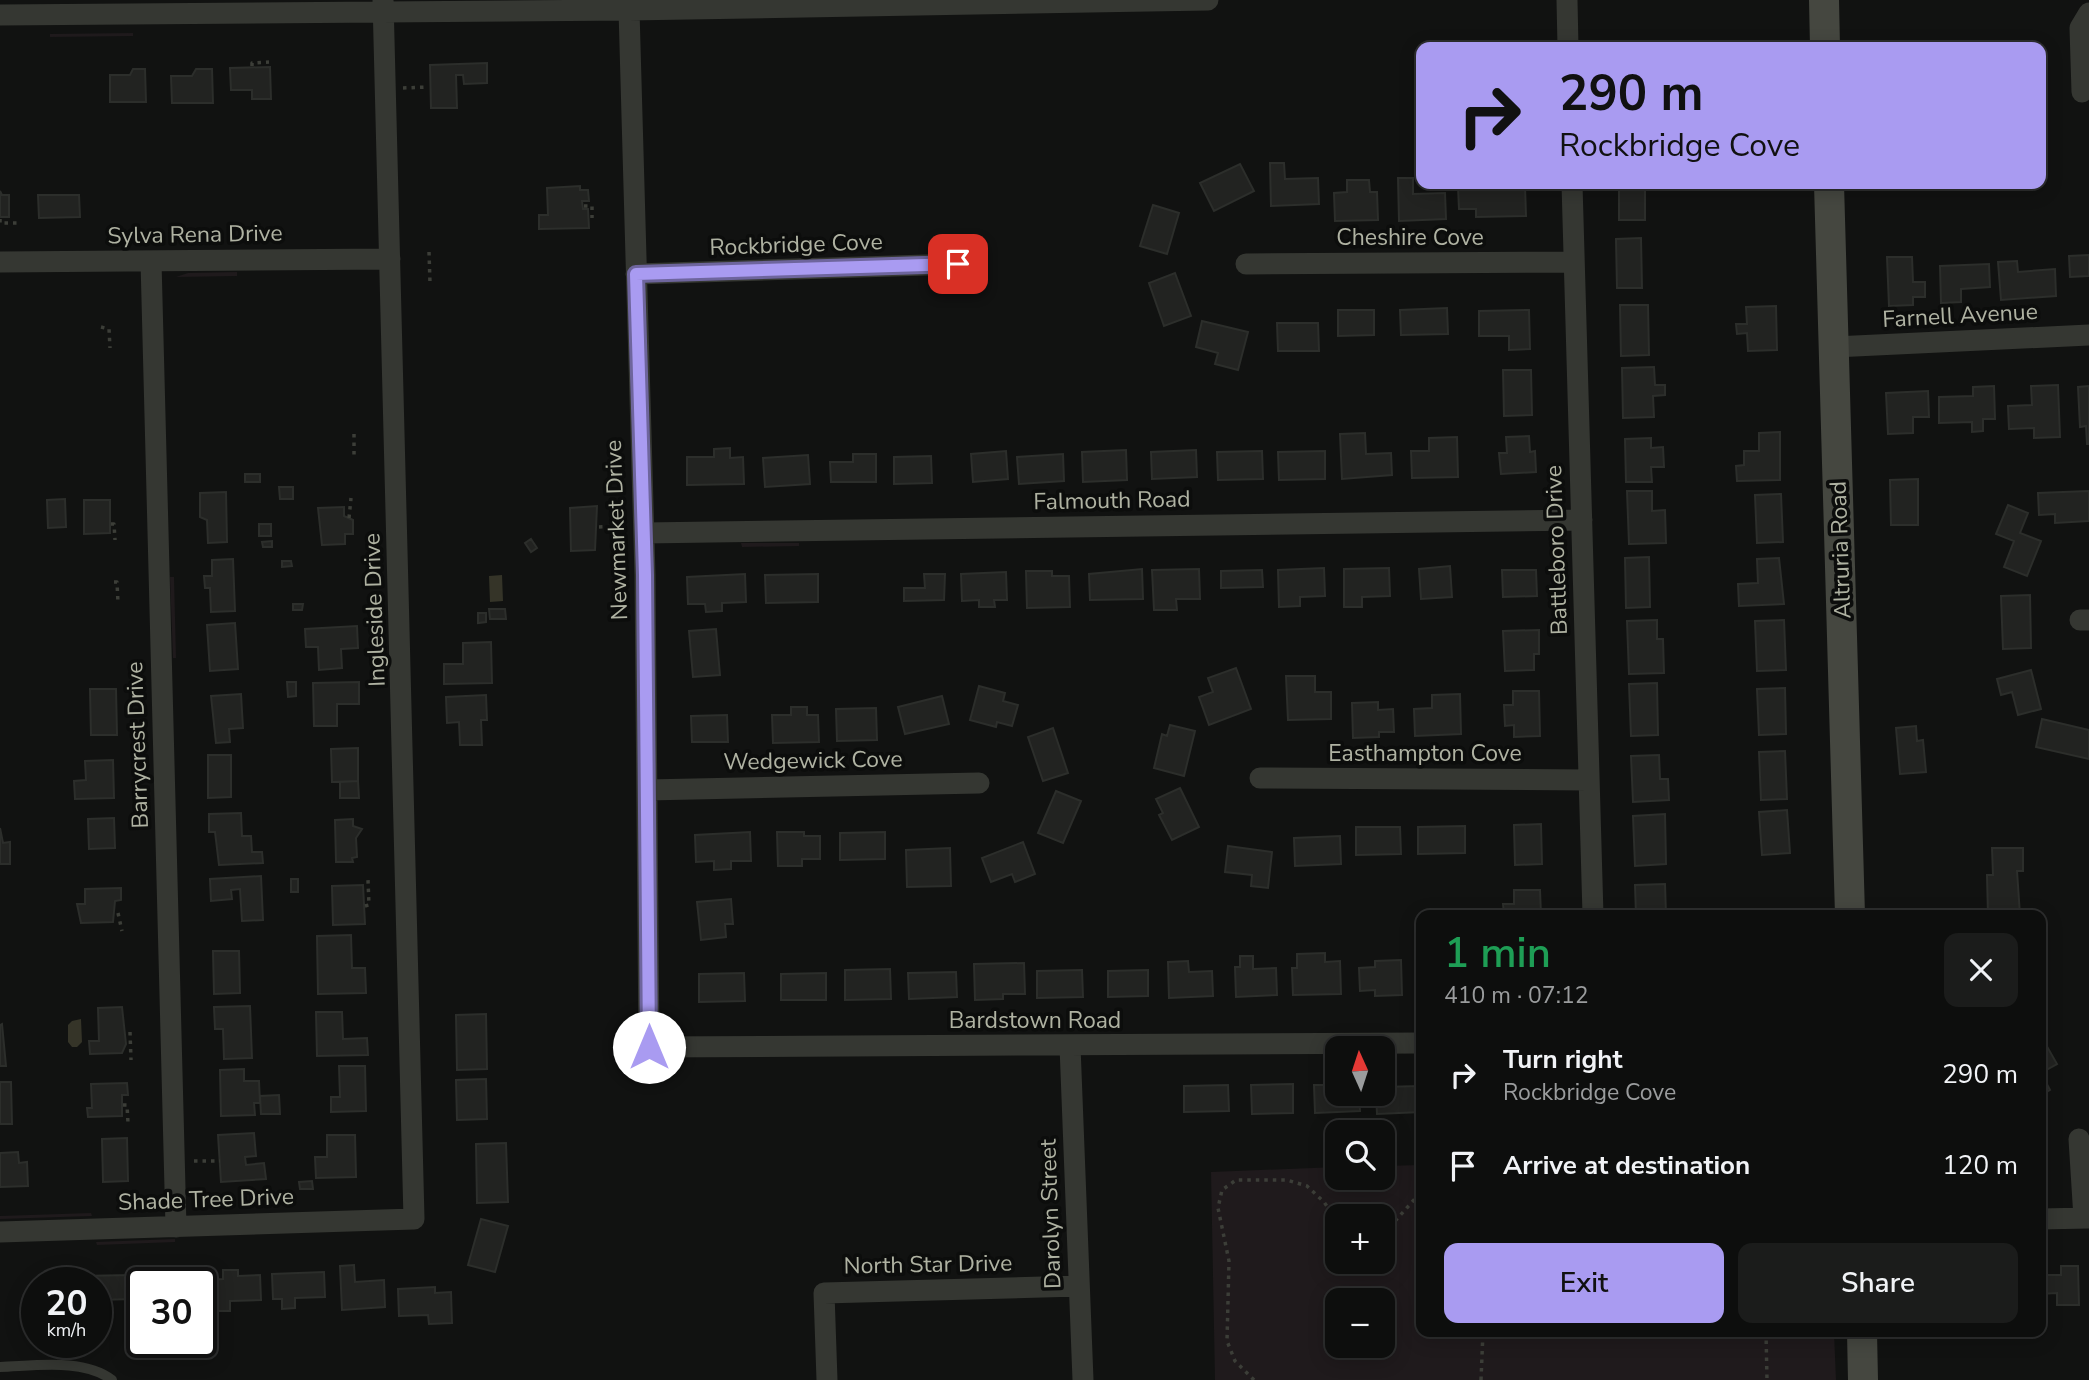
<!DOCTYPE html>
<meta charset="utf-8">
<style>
body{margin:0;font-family:"Nunito Sans",sans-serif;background:#1b1c1b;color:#f1f3f6;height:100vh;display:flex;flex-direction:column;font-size:26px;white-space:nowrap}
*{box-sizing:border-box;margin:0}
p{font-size:23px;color:#9a9c9d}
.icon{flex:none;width:38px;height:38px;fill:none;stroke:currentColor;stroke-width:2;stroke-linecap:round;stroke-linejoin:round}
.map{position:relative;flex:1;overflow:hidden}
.panel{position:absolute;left:1416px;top:910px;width:630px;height:427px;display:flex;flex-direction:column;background:#0d0e0d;border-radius:14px;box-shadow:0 4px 18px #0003,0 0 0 2px #2d2e2e}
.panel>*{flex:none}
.guide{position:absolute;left:1416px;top:42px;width:630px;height:147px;border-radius:14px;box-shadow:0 4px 18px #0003,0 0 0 2px #2d2e2e;background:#a99bf1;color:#111;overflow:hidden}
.needle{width:46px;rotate:357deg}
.buttons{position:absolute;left:1325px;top:1036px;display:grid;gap:14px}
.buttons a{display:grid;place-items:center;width:70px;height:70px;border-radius:14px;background:#0d0e0d;box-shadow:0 4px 18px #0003,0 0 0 2px #2d2e2e;font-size:35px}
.speed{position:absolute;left:21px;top:1267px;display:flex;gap:14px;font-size:35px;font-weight:700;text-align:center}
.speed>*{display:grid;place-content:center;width:91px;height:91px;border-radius:50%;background:#0d0e0d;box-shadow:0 4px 18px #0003,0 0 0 2px #2d2e2e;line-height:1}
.speed small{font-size:18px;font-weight:400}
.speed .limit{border:4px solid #111;border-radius:10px;background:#fff;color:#111}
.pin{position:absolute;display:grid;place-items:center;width:60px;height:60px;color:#fff;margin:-30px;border-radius:14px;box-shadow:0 4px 10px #0006}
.me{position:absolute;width:77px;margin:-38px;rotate:0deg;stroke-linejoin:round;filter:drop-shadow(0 0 5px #0008)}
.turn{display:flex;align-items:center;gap:24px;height:147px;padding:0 28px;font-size:32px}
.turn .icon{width:91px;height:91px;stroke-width:2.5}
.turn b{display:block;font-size:49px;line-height:60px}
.round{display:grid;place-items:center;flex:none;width:74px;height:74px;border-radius:14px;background:#1b1c1b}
.summary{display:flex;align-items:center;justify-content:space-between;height:119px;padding:0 28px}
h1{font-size:42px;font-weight:600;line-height:52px;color:#1e9e55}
.action{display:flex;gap:14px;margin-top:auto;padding:14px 28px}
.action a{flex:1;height:80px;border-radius:14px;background:#a99bf1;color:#111;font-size:28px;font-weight:600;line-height:80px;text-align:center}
.action a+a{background:#1b1c1b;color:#f1f3f6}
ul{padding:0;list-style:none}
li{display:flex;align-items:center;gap:21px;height:91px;padding:0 28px}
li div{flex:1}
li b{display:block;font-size:26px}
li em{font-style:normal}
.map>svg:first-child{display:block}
</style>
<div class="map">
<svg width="2089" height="1380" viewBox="0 0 2089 1380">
<rect width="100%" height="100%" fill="#111211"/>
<path fill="#1f1a1c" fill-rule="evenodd" d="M133,33v3l-83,1v-3z
M237,272v4l-61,1 12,-4z
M741,543h58v3l-57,1z
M170,577h4l2,81h-3z
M1421,1165v167h413l2,48h-621l-4,-208 126,-5v11h45l1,-12zM1382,1216v46h-45v-46zM1337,1300h45v46h-45z
M91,1213l1,3 -92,3v-3z
M175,1239v3l-78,3 -1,-3z"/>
<path fill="#353428" d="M502,575l1,26 -13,1 -1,-26z
M81,1019l1,23 -5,5h-5l-4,-5v-17l4,-4z"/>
<path fill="#222321" stroke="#2c2e2b" stroke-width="2" d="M487,63v20l-23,1 -1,-9h-7l1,33h-26l-1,-43z
M270,67l1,32h-19v-9h-21l-1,-22z
M133,69h12l1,33h-36v-27h20z
M196,69h16l1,34h-41l-1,-27h21z
M1270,163h14l1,16 33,-1 1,26 -48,2z
M1240,164l14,27 -40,20 -14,-28z
M1398,178h15v16l32,-1 1,26 -47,2z
M1347,180h22l1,12h7l1,28 -43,1 -1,-28 13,-1z
M1619,184h26v36h-26z
M580,186v4h8l1,11h-7l1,8h5l1,19 -50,1v-14h9l-1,-27z
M1525,186l1,30 -50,1v-8h-17l-1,-22z
M0,191l2,4h7v22h-9z
M38,195h41l1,22 -41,1z
M1153,205l26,8 -12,41 -27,-8z
M1641,238l1,50h-25l-1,-49z
M2089,255v21l-19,1 -1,-21z
M1887,257h25l1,25h12v15h-12v8l-24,1z
M2017,261l1,11 37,-3 1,27 -55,4 -3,-38z
M1989,264l1,23 -29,2v13l-20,1 -1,-37z
M1175,273l16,43 -27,10 -15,-43z
M1620,305h28l1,50 -28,1z
M1776,306l1,44 -29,1 -1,-18 -10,1 -1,-10h11l-1,-17z
M1447,308l1,26 -47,1 -1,-25z
M1338,310h36v25l-36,1z
M1529,310l1,39 -21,1v-14h-30v-25z
M1202,321l46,11 -10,38 -23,-6 3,-11 -22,-6z
M1277,323h41l1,28h-41z
M1654,367l1,18h10v10l-12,1 1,21 -31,1 -1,-50z
M1503,370h28l1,45 -28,1z
M2058,385l2,52 -26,1v-10l-25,1 -1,-23 24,-1 -1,-19z
M1994,386l1,33h-12v12l-11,1v-10l-33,1v-26l34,-1v-9z
M2089,386v58h-2l-1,-18 -6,1 -2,-40z
M1928,391l1,26h-16v16l-25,1 -2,-41z
M1780,432v48l-43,1 -1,-15 8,-1v-14h15v-18z
M1365,433l1,21 25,-1 1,22 -50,4 -2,-45z
M1529,436l1,16 5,-1 1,21 -35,2 -2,-21h8l-1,-16z
M1457,437l1,40 -46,1 -1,-27h18v-13z
M1651,438v10l12,-1 1,20h-13l1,15h-26l-1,-43z
M730,448v10l13,-1 1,27 -57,1v-28h27v-8z
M1126,450l1,30 -44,2 -1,-30z
M1196,450l1,27 -45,2 -1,-27z
M1006,451l2,28 -35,3 -2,-28z
M1262,451l1,28 -45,1 -1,-28z
M1325,451v28l-46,1 -1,-28z
M853,454h23v28h-45l-1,-20h23z
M1063,454l1,27 -45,3 -2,-27z
M808,455l2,29 -45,3 -2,-29z
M931,456l1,27 -38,1v-27z
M245,474h15v8h-15z
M1918,479v46h-27l-1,-45z
M279,487h14v12h-13z
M1627,491h25v20l13,-1 1,33 -37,1z
M2089,491v30l-34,2v-9l-16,1 -1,-22z
M226,492l1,50 -19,1 -1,-23 -7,-3v-24z
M1781,494l2,48 -26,1 -2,-48z
M65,499l1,28 -18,1 -1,-28z
M84,500h26v33l-26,1z
M2008,505l20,8 -8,20 21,8 -14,35 -23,-9 10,-26 -18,-7z
M597,506l-2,44 -24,1 -1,-43z
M344,507v9l9,4v14h-8v10l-23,1 -4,-37z
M259,524h12v12h-12z
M531,539l6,9 -6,4 -6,-9z
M272,541v6h-9l-1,-5z
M1649,557l1,50 -24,1 -1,-50z
M1779,558l5,46 -45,2 -1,-22 20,-1 -1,-24z
M233,559l2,52 -24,1 -1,-24h-5l-1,-12h8v-16z
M282,561h9l1,5 -10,1z
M1450,566l2,31 -31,2 -2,-30z
M1324,568l1,28 -25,1v9l-21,1 -1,-37z
M1389,568l1,28 -28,1v10h-18v-38z
M1142,569l1,30 -53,1 -1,-26z
M1199,569l1,30h-24l1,11h-23l-2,-40z
M1262,570l1,17 -42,1v-17z
M1502,570h34l1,26 -34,1z
M1026,571h26v5h17l1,31 -43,1z
M1006,572l1,28h-13l1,7h-16v-7l-17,1 -1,-27z
M745,574l1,28 -24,1v8l-16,1 -1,-8h-17l-1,-27z
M818,574v28l-52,1 -1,-28z
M924,574h21l-1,26 -40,1v-13h21z
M2030,595l1,53 -28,1 -2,-53z
M293,604h10l-1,6h-9z
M489,609h16l1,10h-16z
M478,613h8v9l-8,1z
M1657,620v19h6l1,34 -35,1 -2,-53z
M1784,620l2,50 -29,1 -2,-50z
M235,623l3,46 -28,2 -3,-46z
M357,626l1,22 -17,1 1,19 -23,2 -1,-23h-12l-1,-18z
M716,629l4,46 -27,2 -4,-46z
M1539,630v24h-5v16l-29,1 -2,-40z
M491,642l1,41 -48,1v-20h19v-21z
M1236,668l15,41 -42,16 -10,-28 14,-5 -5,-14z
M2031,670l10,39 -23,6 -6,-23 -11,3 -4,-16z
M1286,676h29v16h16v27l-43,1z
M287,682h9v14l-8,1z
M359,682v22h-22v22h-23l-1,-43z
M1657,683l1,52 -27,1 -2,-52z
M979,686l26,7 -2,8 15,4 -6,21 -15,-4 -1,5 -26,-7z
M1785,688l1,46 -27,1 -2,-46z
M90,689h26l1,46h-26z
M1513,691h26l1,45 -26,1v-12l-9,1 -1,-21h9z
M241,694l2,34 -14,1 1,13 -14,1 -5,-47z
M1460,694l1,40 -46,2 -1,-27 18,-1v-13z
M486,695l1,25h-6l1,25h-22l-1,-23 -12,1 -1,-26z
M942,696l7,28 -44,10 -7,-27z
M1378,702v8l15,-1 1,23h-15v5l-26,1 -1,-35z
M791,707h16v8h11l1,27 -46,1 -1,-28h19z
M876,708l1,32 -40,1 -1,-32z
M727,715l1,27h-36l-1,-26z
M2042,719l47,11v29l-53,-12z
M1170,725l25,6 -11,45 -30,-8 8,-34 5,2z
M1916,726l1,15 6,-1 3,32 -26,2 -4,-46z
M1053,728l15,45 -25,8 -15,-44z
M358,748v33l-26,1 -1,-33z
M1785,751l2,48 -26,1 -2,-48z
M208,755h23v42l-23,1z
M1659,755l1,24h8l1,21 -36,2 -2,-46z
M113,760l1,38 -39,1 -1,-18 12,-1 -1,-19z
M358,781l1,17h-19v-16z
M1180,788l19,39 -27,13 -13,-25 4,-2 -7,-14z
M1056,791l25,10 -18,42 -25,-10z
M1787,810l3,43 -28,2 -3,-43z
M241,813l1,23h9l1,16h10l1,11 -44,2 -4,-33h-6v-18z
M1665,814l1,50 -31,2 -2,-50z
M114,818l1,30 -26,1 -1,-30z
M353,819v7l9,3 -6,9 1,19 -5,1 1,4h-17l-1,-42z
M1541,824l1,40 -27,1 -1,-40z
M1465,826v27l-47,1v-27z
M1356,827h44l1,27 -45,1z
M0,828l3,15 7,-1v22h-10z
M750,832l1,29h-20v8l-17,1v-9l-18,1 -1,-27z
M777,832h27v4h16v23h-18v7h-24z
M885,832v27l-45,1v-27z
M1340,836l1,28 -46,2 -1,-28z
M1023,842l12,32 -20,8 -3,-8 -21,8 -9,-24z
M1228,846l44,6 -4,36 -17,-2 1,-11 -27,-3z
M950,848l1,38 -44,1 -1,-37z
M1992,848h31v23h-6l3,44h-32l-1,-40h6z
M261,876l2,44 -21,1 -2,-32 -9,1 1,9 -21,2 -1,-22z
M291,879h7v13h-7z
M1665,884l1,31h-30l-1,-30z
M363,885l2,39 -32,1 -1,-39z
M121,888v12l-6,1 -2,21 -32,1 -4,-19h8v-15z
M1514,890h26l1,25h-37l-1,-11h11z
M731,899l2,25h-8l1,13 -25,3 -4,-38z
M351,935l1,33h13l1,25 -48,1 -1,-58z
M213,951h26l1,42 -26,1z
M1325,953v9l15,-1 1,33 -48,1 -1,-27h5v-14z
M1240,956h13v13l23,-1 1,27 -41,2 -1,-30h5z
M1401,960l1,35 -27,1v-6l-15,1 -1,-23 16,-1v-6z
M1188,961l1,11 23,-1 1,25 -44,2 -1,-36z
M1024,963l1,31h-22v5l-28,1 -1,-36z
M890,969l1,30 -46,1v-30z
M1082,970l1,27 -46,1v-27z
M1148,970v26l-40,1v-26z
M956,972l1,25 -48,2 -1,-26z
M744,973l1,28 -46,1v-28z
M826,973v27h-45v-26z
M250,1006l2,52 -28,1 -1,-30h-8l-1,-22z
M122,1007l4,37 -4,9 -32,1 -1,-13h10l-1,-33z
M316,1012h26l1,27 24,-1 1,17 -51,1z
M486,1014l1,55 -30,1 -1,-55z
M2,1024l4,42h-6v-41z
M2045,1043l12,21 -16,9 9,17 -10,6v-51z
M339,1066h26l1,45 -35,1v-15h9z
M244,1069v12h15l1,22h-6l1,12 -34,1 -1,-46z
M486,1079l1,40 -30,1 -1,-40z
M0,1082h11l1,42h-12z
M127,1083l1,12h-6v21l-34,1 -1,-9h5l-1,-24z
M1293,1084v29l-41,1 -1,-29z
M1228,1085l1,26 -45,1v-26z
M1314,1085h23v9h22l1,17 -45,2z
M1420,1086l1,26 -44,2 -1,-20h6v-7z
M279,1095l1,19h-19l-1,-18z
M254,1133l2,23 -11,1 1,8 18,-2 2,16 -45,3 -3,-47z
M327,1135h28l1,42 -40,1 -1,-21h12z
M127,1138l1,43 -25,1 -1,-43z
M506,1143l2,59 -31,1 -1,-59z
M18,1152l1,11 8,-1 1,24 -28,1v-34z
M312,1181l1,8h-13l-1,-7z
M481,1219l27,7 -13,46 -27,-7z
M354,1265l1,17 29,-2 1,27 -43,3 -2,-44z
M2061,1266h17l1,39h-22v-12l-17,1v-19h21z
M223,1270h15v6l22,-1 1,25 -31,1v10h-13v-10h-9v-21l15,-1z
M192,1271v12h-50v17l-1,-27z
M324,1272l1,25 -30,1v10l-13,1v-10h-9l-1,-25z
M132,1275l1,24 -37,1v-17h-16v-7z
M435,1287v6l16,-1 1,31 -23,1 -1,-9 -29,1 -1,-27z"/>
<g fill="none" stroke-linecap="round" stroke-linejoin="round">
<path stroke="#3c3e38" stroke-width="3.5" stroke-dasharray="3.5 5" stroke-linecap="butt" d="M252,66v-3l17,-1
M403,88l25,-1
M584,206h8v12
M0,219v4h18
M429,252l1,31h3
M101,327l8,2 1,19
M354,434v25
M349,518l2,-20
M111,524h3l1,16
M599,527l25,-1
M114,582h3l1,21
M365,906l4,-1 -1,-25
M118,913l4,18
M130,1032l1,28
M123,1105h4l1,18
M194,1161h26
M1382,1231l6,-2 33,-37
M1766,1332l1,48
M1254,1380l-19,-19 -8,-20 2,-80 -11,-53 4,-18 14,-10h51l20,6 17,16 13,19
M1481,1380l2,-48"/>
<path stroke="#353732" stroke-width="10" d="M0,1367c34,-1 84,-9 112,13"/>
<path stroke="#353732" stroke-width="21" d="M1567,0l1,47
M629,10l16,565 4,472 772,-4
M0,15l629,-5 579,-10
M2082,92l-2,-64 9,-15
M1572,184l21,731
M151,261l25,966
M0,262l390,-3
M1246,264l328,-2
M636,274l322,-10
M1834,347l255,-12
M644,533l938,-13
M2080,620h9
M1260,778l329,2
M647,790l332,-7
M1070,1046l13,334
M2079,1139l5,79
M2040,1219l49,-1
M0,1232l414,-13 -31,-1219
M827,1380l-3,-87 255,-7"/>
<path stroke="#454740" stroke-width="30" d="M1824,0l1,47
M1829,184l21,731
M1862,1332l1,48"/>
</g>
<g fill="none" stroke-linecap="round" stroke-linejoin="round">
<defs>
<path id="route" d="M649,1047l-4,-472 -9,-301 322,-10"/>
</defs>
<use href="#route" stroke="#6e659d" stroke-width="18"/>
<use href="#route" stroke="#a99bf1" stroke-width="12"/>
</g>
<g text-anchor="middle" stroke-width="7" stroke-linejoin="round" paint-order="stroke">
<g font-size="23" fill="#afb2a2" stroke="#0c0d0c">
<text transform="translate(195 234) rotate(-1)" y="8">Sylva Rena Drive</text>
<text x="1410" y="245">Cheshire Cove</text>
<text transform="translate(796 244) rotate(-2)" y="8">Rockbridge Cove</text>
<text transform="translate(1960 315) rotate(-3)" y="8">Farnell Avenue</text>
<text transform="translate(1112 500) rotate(-1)" y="8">Falmouth Road</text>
<text transform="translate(616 530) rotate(-92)" y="8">Newmarket Drive</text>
<text transform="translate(1556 550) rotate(-92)" y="8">Battleboro Drive</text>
<text transform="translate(1840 550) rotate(-92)" y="8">Altruria Road</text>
<text transform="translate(374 610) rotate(-92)" y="8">Ingleside Drive</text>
<text transform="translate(137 745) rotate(-92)" y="8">Barrycrest Drive</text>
<text x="1425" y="761">Easthampton Cove</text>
<text transform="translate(813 760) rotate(-1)" y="8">Wedgewick Cove</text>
<text x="1035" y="1028">Bardstown Road</text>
<text transform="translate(206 1199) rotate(-2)" y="8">Shade Tree Drive</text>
<text transform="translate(1050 1214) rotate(-92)" y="8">Darolyn Street</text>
<text transform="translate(928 1264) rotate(-1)" y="8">North Star Drive</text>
</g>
</g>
</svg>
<div class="buttons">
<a><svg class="needle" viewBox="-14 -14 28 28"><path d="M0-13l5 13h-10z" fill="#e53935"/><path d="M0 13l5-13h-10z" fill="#9a9c9d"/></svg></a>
<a><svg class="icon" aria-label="search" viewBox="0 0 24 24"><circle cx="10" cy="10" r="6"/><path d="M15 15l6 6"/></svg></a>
<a>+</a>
<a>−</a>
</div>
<div class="speed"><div>20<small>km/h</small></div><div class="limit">30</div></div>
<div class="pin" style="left:958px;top:264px;background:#d93025"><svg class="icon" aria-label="arrive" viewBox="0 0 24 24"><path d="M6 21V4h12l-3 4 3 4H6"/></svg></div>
<svg class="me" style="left:649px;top:1047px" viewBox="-20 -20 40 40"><circle r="19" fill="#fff"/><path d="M0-13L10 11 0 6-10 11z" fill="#a99bf1"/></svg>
<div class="guide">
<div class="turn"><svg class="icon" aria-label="right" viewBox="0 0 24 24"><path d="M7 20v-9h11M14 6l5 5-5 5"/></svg><div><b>290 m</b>Rockbridge Cove</div></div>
</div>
<section class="panel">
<div class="summary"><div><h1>1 min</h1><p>410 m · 07:12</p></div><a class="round"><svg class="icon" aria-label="close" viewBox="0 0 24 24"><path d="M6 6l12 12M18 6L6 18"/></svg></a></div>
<ul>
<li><svg class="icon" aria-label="right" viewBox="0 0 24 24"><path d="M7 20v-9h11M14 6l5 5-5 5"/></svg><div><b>Turn right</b><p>Rockbridge Cove</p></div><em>290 m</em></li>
<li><svg class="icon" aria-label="arrive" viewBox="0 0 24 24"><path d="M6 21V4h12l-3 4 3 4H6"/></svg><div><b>Arrive at destination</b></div><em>120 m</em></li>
</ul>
<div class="action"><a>Exit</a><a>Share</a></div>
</section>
</div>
